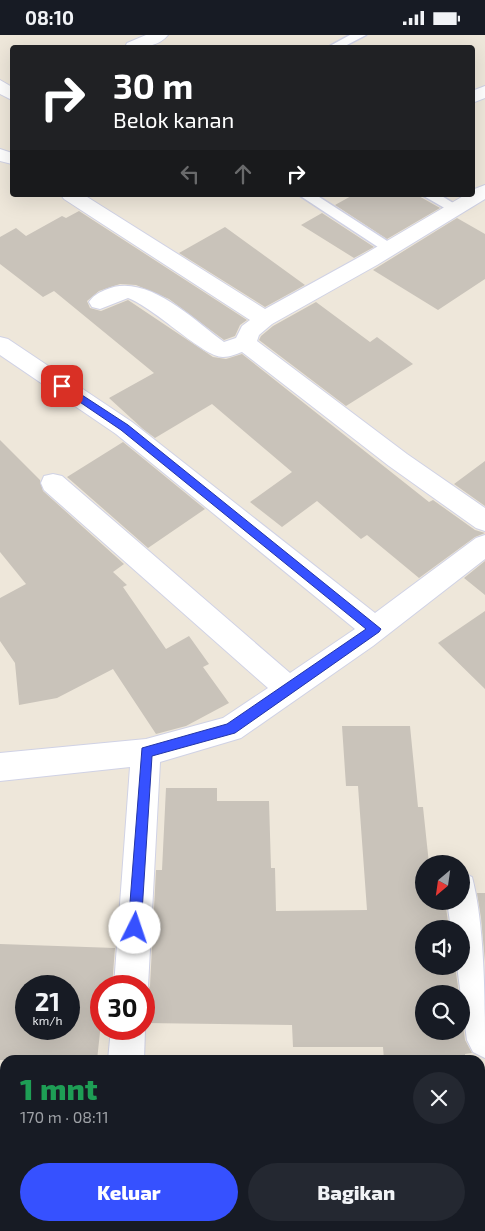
<!DOCTYPE html>
<html lang="id">
<meta charset="utf-8">
<style>
body{margin:0;font-family:"Exo 2",sans-serif;background:#242831;color:#f1f3f6;height:100vh;display:flex;flex-direction:column;font-size:19px;white-space:nowrap}
*{box-sizing:border-box;margin:0}
p{font-size:16px;color:#9ea1a6}
.icon{flex:none;width:28px;height:28px;fill:none;stroke:currentColor;stroke-width:2;stroke-linecap:round;stroke-linejoin:round}
.map{position:relative;flex:1;overflow:hidden}
.side{position:absolute;left:0px;top:1020px;width:485px;height:176px;display:flex;flex-direction:column;background:#171b24;border-radius:15px 15px 0 0;box-shadow:0 5px 20px #0002}
.side>*{flex:none}
.guide{position:absolute;left:10px;top:10px;width:465px;height:152px;border-radius:5px;box-shadow:0 5px 20px #0002;background:#202124;color:#fff;overflow:hidden}
.needle{width:32px;rotate:209deg}
.fabs{position:absolute;left:415px;top:820px;display:grid;gap:10px}
.fabs a{display:grid;place-items:center;width:55px;height:55px;border-radius:50%;background:#171b24;box-shadow:0 5px 20px #0002;font-size:25px}
.speed{position:absolute;left:15px;top:940px;display:flex;gap:10px;font-size:25px;font-weight:700;text-align:center}
.speed>*{display:grid;place-content:center;width:65px;height:65px;border-radius:50%;background:#171b24;box-shadow:0 5px 20px #0002;line-height:1}
.speed small{font-size:12px;font-weight:400}
.speed .limit{border:8px solid #d22;background:#fff;color:#111}
.pin{position:absolute;display:grid;place-items:center;width:42px;height:42px;color:#fff;margin:-21px;border-radius:10px;box-shadow:0 2px 8px #0006}
.me{position:absolute;width:55px;margin:-28px;rotate:4deg;stroke-linejoin:round;filter:drop-shadow(0 0 4px #0008)}
.turn{display:flex;align-items:center;gap:18px;height:105px;padding:0 20px;font-size:22px}
.turn .icon{width:65px;height:65px;stroke-width:2.5}
.turn b{display:block;font-size:35px;line-height:42px}
.lanes{display:flex;align-items:center;height:48px;padding:0 20px;background:#0003;justify-content:center;gap:25px;direction:ltr}
.lanes .off{opacity:.35}
.round{display:grid;place-items:center;flex:none;width:52px;height:52px;border-radius:26px;background:#242831}
.head{display:flex;align-items:center;justify-content:space-between;height:85px;padding:0 20px}
h1{font-size:30px;font-weight:800;line-height:38px;color:#1e9e55}
.button{display:flex;gap:10px;margin-top:auto;padding:10px 20px}
.button a{flex:1;height:58px;border-radius:30px;background:#3651ff;color:#fff;font-size:20px;font-weight:800;line-height:58px;text-align:center}
.button a+a{background:#242831;color:#f1f3f6}
.status{display:flex;justify-content:space-between;align-items:center;height:35px;padding:0 25px;background:#171b24;direction:ltr}
.status svg{height:14px;fill:currentColor}
.map>svg:first-child{display:block}
</style>
<div class="status"><b>08:10</b><svg viewBox="0 0 49 12"><path d="M0 12V9h3v3zM5 12V6h3v6zM10 12V3h3v9zM15 12V0h3v12zM26 1h20v11H26zM47 4h2v5h-2z"/></svg></div>
<div class="map">
<svg width="485" height="1196" viewBox="0 0 485 1196">
<rect width="100%" height="100%" fill="#eee7da"/>
<path fill="#c9c3ba" fill-rule="evenodd" d="M353,160h64l23,13 -53,31 -52,-34z
M79,176l168,109 -7,5 -5,11 -11,4 -55,-41 -33,-14 -16,-1 -21,7 -12,10 3,7 11,3 27,-11 85,57 13,2 16,-5 187,148 4,-2 42,30 10,3 -10,4 -56,41 -52,-43 -6,4 -44,-38 -35,26 -32,-25 42,-30 -80,-68 -57,34 -12,-9 -34,-31 45,-25 -100,-82 -11,6 -43,-33v-27l16,-9 10,8 36,-20 4,2z
M322,178l52,34 -20,11 -53,-33z
M457,183l28,16v45l-47,31 -65,-40z
M225,192l80,58 -40,22 -86,-54z
M316,267l54,40 7,-5 36,27 -67,42 -87,-66 2,-4 12,-10z
M0,405l40,40 3,11 81,73 -11,8 14,13 -4,2 43,62 23,-13 20,28 -6,3 26,36 -43,23 -30,8 -43,-65 -56,29 -38,7 -4,-42 -15,-22v-43l26,-14 -26,-32z
M123,407l82,67 -57,39 -81,-71z
M485,426v45l-31,-22z
M485,526v34l-21,-17z
M485,576v78l-47,-46z
M342,691h68l8,81h5l6,57h-5v37h21l4,28h-25v37h31l4,28h-35v37h37v-20l4,29 7,13 -7,1 1,6h-82l-1,-13h-90l-1,-22 -148,-2v-25l6,-12 6,-116h6l4,-82h51v13h52l2,67h4l1,43 91,-1 -9,-124h-12z
M477,858h8v69l-4,-44z
M0,909l115,4 -3,38h-11v37l-4,37h-97zM26,951h43v43h-43z"/>
<g fill="none" stroke-linecap="round" stroke-linejoin="round">
<defs>
<path id="service" d="M350,0h16l-23,12h-15z
M299,160h17l82,53 -2,3h-12z
M422,160h18l23,14 -8,5z"/>
<path id="minor" d="M146,0h22c-9,12 -30,14 -43,12l2,-4z
M0,45l12,7v13l-12,-6z
M485,51v12l-13,5v-12z
M0,114l12,4v11l-12,-3z
M485,150v14l-108,66 -105,59 -13,11 -2,6 150,113 78,54v23l-9,-3 -87,-62 -147,-114c-6,2 -12,5 -19,5 -20,0 -68,-49 -95,-59l-28,11 -8,-2 -3,-5c4,-6 9,-9 16,-12 40,-19 88,29 119,52l12,-4 6,-12 8,-6 -186,-121 -3,-4h23l181,114 98,-54 102,-60h7v-5z
M0,302l8,2 124,83 243,191 101,-75 9,-3v24l-112,87 -132,92 -81,24 -12,224 -4,10v-10h-30l16,-219 -130,14v-28l146,-14 77,-21 45,-30 -224,-198 -3,-7 3,-7 9,-2 9,2 228,197 65,-44 -239,-195 -116,-79z
M461,837l11,5c13,49 13,127 13,181l-12,-6 -6,-12 -10,-74h4v-37h-10l-4,-28h14z
M144,990l1,4 -1,31h-36l3,-31h33z
M274,1191h38v5h-38z"/>
<path id="secondary" d="M0,1142h5v38h-5z
M480,1154h5v38l-7,-1h2z"/>
</defs>
<use href="#service" stroke="#d0d2e5" stroke-width="3"/>
<use href="#minor" stroke="#d0d2e5" stroke-width="2"/>
<use href="#secondary" stroke="#d0d2e5" stroke-width="2"/>
<use href="#service" fill="#fff" fill-rule="evenodd"/>
<use href="#minor" fill="#fff" fill-rule="evenodd"/>
<use href="#secondary" fill="#fff" fill-rule="evenodd"/>
</g>
<path fill="#3651ff" stroke="#2335a6" d="M62,347l66,43 253,204 -2,3 -144,101 -83,23 -11,172 -2,5 -4,2 -5,-2 -2,-5 14,-180 85,-24 139,-95 -245,-199 -62,-42v-5z"/>
</svg>
<div class="fabs">
<a><svg class="needle" viewBox="-14 -14 28 28"><path d="M0-13l5 13h-10z" fill="#e53935"/><path d="M0 13l5-13h-10z" fill="#9ea1a6"/></svg></a>
<a><svg class="icon" aria-label="sound" viewBox="0 0 24 24"><path d="M4 9h4l5-4v14l-5-4H4zM17 9q2 3 0 6"/></svg></a>
<a><svg class="icon" aria-label="search" viewBox="0 0 24 24"><circle cx="10" cy="10" r="6"/><path d="M15 15l6 6"/></svg></a>
</div>
<div class="speed"><div>21<small>km/h</small></div><div class="limit">30</div></div>
<div class="pin" style="left:62px;top:351px;background:#d93025"><svg class="icon" aria-label="arrive" viewBox="0 0 24 24"><path d="M6 21V4h12l-3 4 3 4H6"/></svg></div>
<svg class="me" style="left:135px;top:893px" viewBox="-20 -20 40 40"><circle r="19" fill="#fff"/><path d="M0-13L10 11 0 6-10 11z" fill="#3651ff"/></svg>
<div class="guide">
<div class="turn"><svg class="icon" aria-label="right" viewBox="0 0 24 24"><path d="M7 20v-9h11M14 6l5 5-5 5"/></svg><div><b>30 m</b>Belok kanan</div></div>
<div class="lanes"><svg class="icon off" aria-label="left" viewBox="0 0 24 24"><path d="M17 20v-9H6M10 6l-5 5 5 5"/></svg><svg class="icon off" aria-label="ahead" viewBox="0 0 24 24"><path d="M12 20V5M6 11l6-6 6 6"/></svg><svg class="icon" aria-label="right" viewBox="0 0 24 24"><path d="M7 20v-9h11M14 6l5 5-5 5"/></svg></div>
</div>
<section class="side">
<div class="head"><div><h1>1 mnt</h1><p>170 m · 08:11</p></div><a class="round"><svg class="icon" aria-label="close" viewBox="0 0 24 24"><path d="M6 6l12 12M18 6L6 18"/></svg></a></div>
<div class="button"><a>Keluar</a><a>Bagikan</a></div>
</section>
</div>
